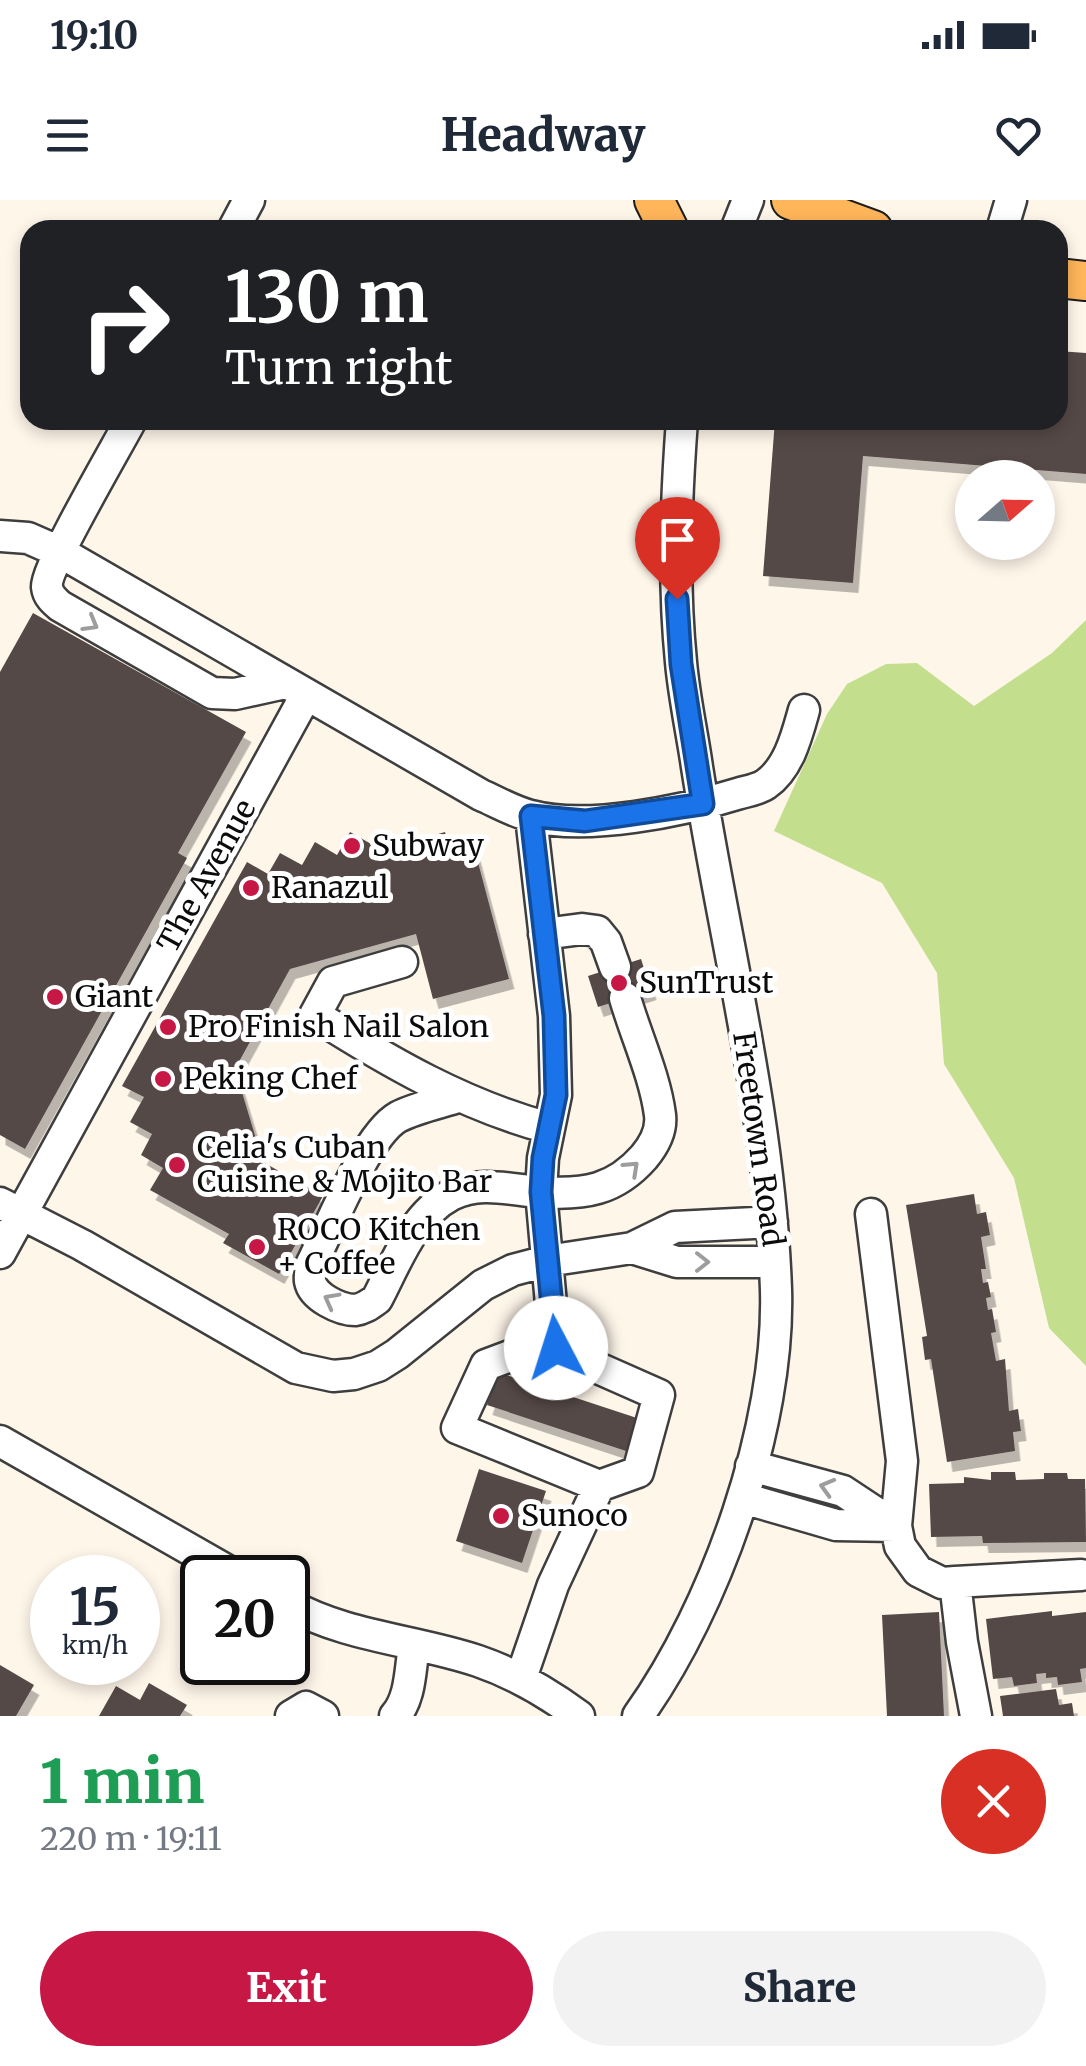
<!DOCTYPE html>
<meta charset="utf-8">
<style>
body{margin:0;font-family:Merriweather,serif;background:#f2f2f3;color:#1f2937;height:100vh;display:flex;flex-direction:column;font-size:38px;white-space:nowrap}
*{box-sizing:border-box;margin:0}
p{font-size:32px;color:#747a83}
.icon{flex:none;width:55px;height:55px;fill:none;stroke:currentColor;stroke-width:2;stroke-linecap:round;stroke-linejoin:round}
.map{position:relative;height:1516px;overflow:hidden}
.sheet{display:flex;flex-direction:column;background:#fff;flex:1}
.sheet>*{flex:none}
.hud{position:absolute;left:20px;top:20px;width:1048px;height:210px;border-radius:30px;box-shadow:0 5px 15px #0003;background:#202124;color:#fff;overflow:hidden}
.needle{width:65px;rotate:70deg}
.controls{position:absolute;left:955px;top:260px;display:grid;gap:20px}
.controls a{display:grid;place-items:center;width:100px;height:100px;border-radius:50%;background:#fff;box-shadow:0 5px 15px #0003;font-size:50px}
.speed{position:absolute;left:30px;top:1355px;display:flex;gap:20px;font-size:50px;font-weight:700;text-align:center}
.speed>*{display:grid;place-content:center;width:130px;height:130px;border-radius:50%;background:#fff;box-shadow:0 5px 15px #0003;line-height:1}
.speed small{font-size:25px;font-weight:400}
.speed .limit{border:5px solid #111;border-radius:15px;background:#fff;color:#111}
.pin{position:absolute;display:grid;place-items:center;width:85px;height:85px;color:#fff;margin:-102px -42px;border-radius:50% 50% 50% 0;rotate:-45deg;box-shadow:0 0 10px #0007}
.pin .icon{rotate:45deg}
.me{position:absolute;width:110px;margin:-55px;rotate:355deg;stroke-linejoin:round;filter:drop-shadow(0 0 8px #0008)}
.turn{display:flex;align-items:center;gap:35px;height:210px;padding:0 40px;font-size:45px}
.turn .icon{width:130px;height:130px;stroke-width:2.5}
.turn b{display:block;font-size:70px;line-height:85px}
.round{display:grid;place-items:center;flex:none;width:105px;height:105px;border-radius:52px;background:#f2f2f3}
.overview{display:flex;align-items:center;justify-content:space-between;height:170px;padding:0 40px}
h1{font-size:60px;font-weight:800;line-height:75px;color:#1e9e55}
.cta{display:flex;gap:20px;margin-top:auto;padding:20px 40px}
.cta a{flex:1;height:115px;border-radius:60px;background:#c71744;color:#fff;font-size:40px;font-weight:800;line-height:115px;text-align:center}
.cta a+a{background:#f2f2f3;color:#1f2937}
.status{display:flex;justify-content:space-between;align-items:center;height:70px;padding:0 50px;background:#fff;direction:ltr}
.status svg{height:28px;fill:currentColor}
header{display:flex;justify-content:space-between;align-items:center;height:130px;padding:0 40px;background:#fff;font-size:45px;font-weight:800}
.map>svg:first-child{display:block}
</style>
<div class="status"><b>19:10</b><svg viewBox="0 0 49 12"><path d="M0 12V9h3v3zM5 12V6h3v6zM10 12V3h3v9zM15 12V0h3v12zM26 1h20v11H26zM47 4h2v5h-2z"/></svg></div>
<header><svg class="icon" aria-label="menu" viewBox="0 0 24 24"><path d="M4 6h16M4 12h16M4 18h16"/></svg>Headway<svg class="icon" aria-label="heart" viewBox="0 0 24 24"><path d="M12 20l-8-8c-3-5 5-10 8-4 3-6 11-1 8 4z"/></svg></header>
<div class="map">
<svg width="1086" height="1516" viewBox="0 0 1086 1516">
<defs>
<filter id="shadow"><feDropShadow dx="5.5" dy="10" stdDeviation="0" flood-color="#0004"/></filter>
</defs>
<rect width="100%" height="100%" fill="#fff6ea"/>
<path fill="#c3df8e" d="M1086,420v746l-37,-38 -35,-150 -70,-114 -7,-91 -55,-90 -108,-52 53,-117 20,-30 39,-20 31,-1 57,43 78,-53z"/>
<path fill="#554947" filter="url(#shadow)" d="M1058,151l28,2v121l-223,-18 -10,127 -90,-7 12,-156h283z
M33,413l213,119 -68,121 9,5 -162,291 -25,-14v-463z
M350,632l46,26 21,-6 -3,-11 31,-9 7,26 23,-7 34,128 -76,20 -17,-65 -126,35 -55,100 28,93 60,34 -44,78 -56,-31 6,-9 -79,-44 13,-22 -22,-13 11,-21 -22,-12 14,-25 -22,-11 125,-224 21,12 12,-21 22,12 13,-23 22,13z
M641,759l10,31 -53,17 -10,-31z
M974,994l3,20 9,-2 4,23 -9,2 5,32h-5l2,14 5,-1 3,15 -5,1 2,12 4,-1 4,23 -5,1 5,28 9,-2 4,52 9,-2 3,22 -8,1 2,19 -68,11 -16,-103 -6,1 -3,-23 5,-1 -21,-131z
M497,1172l146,48 -11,33 -145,-48z
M479,1269l67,22 -24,72 -66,-22z
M991,1272h24l1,8 28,-1v-6h23l1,6h17l1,63 -103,1 -1,-7 -51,1 -2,-53 35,-1v-6l27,3z
M1052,1411v5l34,-4v56l-6,1 2,13 -24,3 -1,-8 -11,1v-5l-10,1 1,9 -23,3 -2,-9 -19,2 -7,-60z
M939,1412l5,104h-57l-5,-101z
M0,1465l34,20 -18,31h-16z
M149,1483l38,22 -7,11h-81l17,-30 24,14z
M1056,1489l3,16 13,-2 2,13h-71l-3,-20z"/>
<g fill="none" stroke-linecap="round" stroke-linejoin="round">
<defs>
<path id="minor" d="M233,30l16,-30
M736,30l12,-30
M1002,30l9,-30
M131,220c-13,25 -86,149 -84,167 1,9 7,14 13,19l152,87 23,1 50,-11
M0,336l28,2 32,14 421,243c16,7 33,17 50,21 56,15 151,-5 206,-22 9,-3 21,-4 29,-10 23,-16 31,-49 38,-74
M544,734l38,-5 15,2 9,11 9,25
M402,762l-69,20 -18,33c74,47 148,90 234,113
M458,897c-19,6 -43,11 -60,20 -32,18 -69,113 -87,148 0,5 -2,11 -1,16 3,16 30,29 45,29 9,-1 15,-6 22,-11 19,-36 36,-84 74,-104 30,-15 59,-5 90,-3 44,3 74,-2 103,-35 10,-12 18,-26 16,-42 -5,-39 -24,-79 -35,-117
M0,1003l82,42 214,123 37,8 21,-2 24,-8 19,-12 86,-69 30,-15 34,-9 85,-13 43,-21 97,-5
M871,1014l31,247 -6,65 4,20 18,25 24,12 13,-1 7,60 14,74
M632,1048l45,14h97
M0,1053l306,-558
M555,1149l-37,4 -32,12 -29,63 142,58
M0,1241l240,137
M751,1266l92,25 53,35
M743,1298l93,27 60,1
M955,1382l126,-7
M288,1404c58,33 128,36 190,57 38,13 70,32 101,55
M521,1478l32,-93 46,-99 39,-14 21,-77 -104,-46 -14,-157 2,-34 13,-63 -2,-79 -23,-199
M291,1516l15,-9 17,9
M395,1516c16,-18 15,-47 19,-70
M638,1516c78,-109 142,-290 138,-426 -6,-176 -52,-350 -79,-523 -5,-35 -13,-70 -16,-105 -8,-81 -5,-161 1,-242"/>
<path id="major" d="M654,0l15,30
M791,0l82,30
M1058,78l28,3"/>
</defs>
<use href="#minor" stroke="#3e3e3e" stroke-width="35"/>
<use href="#major" stroke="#1c1c1c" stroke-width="42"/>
<use href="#minor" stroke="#fff" stroke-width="30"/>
<use href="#major" stroke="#ffb55a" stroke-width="38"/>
</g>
<defs><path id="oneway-chevron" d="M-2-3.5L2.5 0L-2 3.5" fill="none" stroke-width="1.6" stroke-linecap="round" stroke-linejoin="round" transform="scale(2.5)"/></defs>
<g stroke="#9d9d9d">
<use href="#oneway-chevron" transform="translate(91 424) rotate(30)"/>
<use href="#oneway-chevron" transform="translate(632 968) rotate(-43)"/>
<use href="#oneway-chevron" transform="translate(702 1062)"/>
<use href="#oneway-chevron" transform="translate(331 1100) rotate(-152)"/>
<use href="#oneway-chevron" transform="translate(827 1287) rotate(-164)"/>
</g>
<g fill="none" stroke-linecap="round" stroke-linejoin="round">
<defs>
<path id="route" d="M556,1148l-15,-156 2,-34 13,-63 -2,-79 -23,-200 54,5 118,-17 -22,-140 -4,-65"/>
</defs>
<use href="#route" stroke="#114b97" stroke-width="25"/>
<use href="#route" stroke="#1a73e8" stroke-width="18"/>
</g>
<g fill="#c71744" stroke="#fff" stroke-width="4">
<circle cx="352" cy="646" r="10"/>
<circle cx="251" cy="688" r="10"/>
<circle cx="619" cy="783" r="10"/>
<circle cx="55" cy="797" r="10"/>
<circle cx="168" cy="827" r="10"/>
<circle cx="163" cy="879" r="10"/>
<circle cx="177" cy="965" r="10"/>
<circle cx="257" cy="1047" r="10"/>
<circle cx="501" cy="1316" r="10"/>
</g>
<g text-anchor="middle" stroke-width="10" stroke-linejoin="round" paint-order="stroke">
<g font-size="30" fill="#0b0b0b" stroke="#fff" text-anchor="start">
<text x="372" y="656">Subway</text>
<text x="271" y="698">Ranazul</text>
<text x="639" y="793">SunTrust</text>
<text x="75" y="807">Giant</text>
<text x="188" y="837">Pro Finish Nail Salon</text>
<text x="183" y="889">Peking Chef</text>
<text x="197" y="958">Celia's Cuban<tspan x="197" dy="34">Cuisine &amp; Mojito Bar</tspan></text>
<text x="277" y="1040">ROCO Kitchen<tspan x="277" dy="34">+ Coffee</tspan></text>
<text x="521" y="1326">Sunoco</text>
</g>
<g font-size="30" fill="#0b0b0b" stroke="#fff">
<text transform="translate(207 676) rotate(-61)" y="10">The Avenue</text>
<text transform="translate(758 939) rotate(82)" y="10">Freetown Road</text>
</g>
</g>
</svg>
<div class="controls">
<a><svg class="needle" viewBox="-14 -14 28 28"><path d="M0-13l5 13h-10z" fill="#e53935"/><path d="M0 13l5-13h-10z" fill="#747a83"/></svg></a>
</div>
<div class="speed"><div>15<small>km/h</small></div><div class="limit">20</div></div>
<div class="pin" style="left:677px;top:399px;background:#d93025"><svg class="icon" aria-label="arrive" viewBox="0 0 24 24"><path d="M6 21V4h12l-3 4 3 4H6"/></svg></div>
<svg class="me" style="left:556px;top:1148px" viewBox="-20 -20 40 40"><circle r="19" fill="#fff"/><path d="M0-13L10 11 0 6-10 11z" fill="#1a73e8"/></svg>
<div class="hud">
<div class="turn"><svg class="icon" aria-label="right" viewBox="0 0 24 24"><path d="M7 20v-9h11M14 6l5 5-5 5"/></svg><div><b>130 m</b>Turn right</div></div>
</div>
</div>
<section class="sheet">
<div class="overview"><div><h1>1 min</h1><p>220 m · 19:11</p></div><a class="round" style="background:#d93025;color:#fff"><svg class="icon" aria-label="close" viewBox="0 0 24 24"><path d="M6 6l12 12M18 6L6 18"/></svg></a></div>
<div class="cta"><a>Exit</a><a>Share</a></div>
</section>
